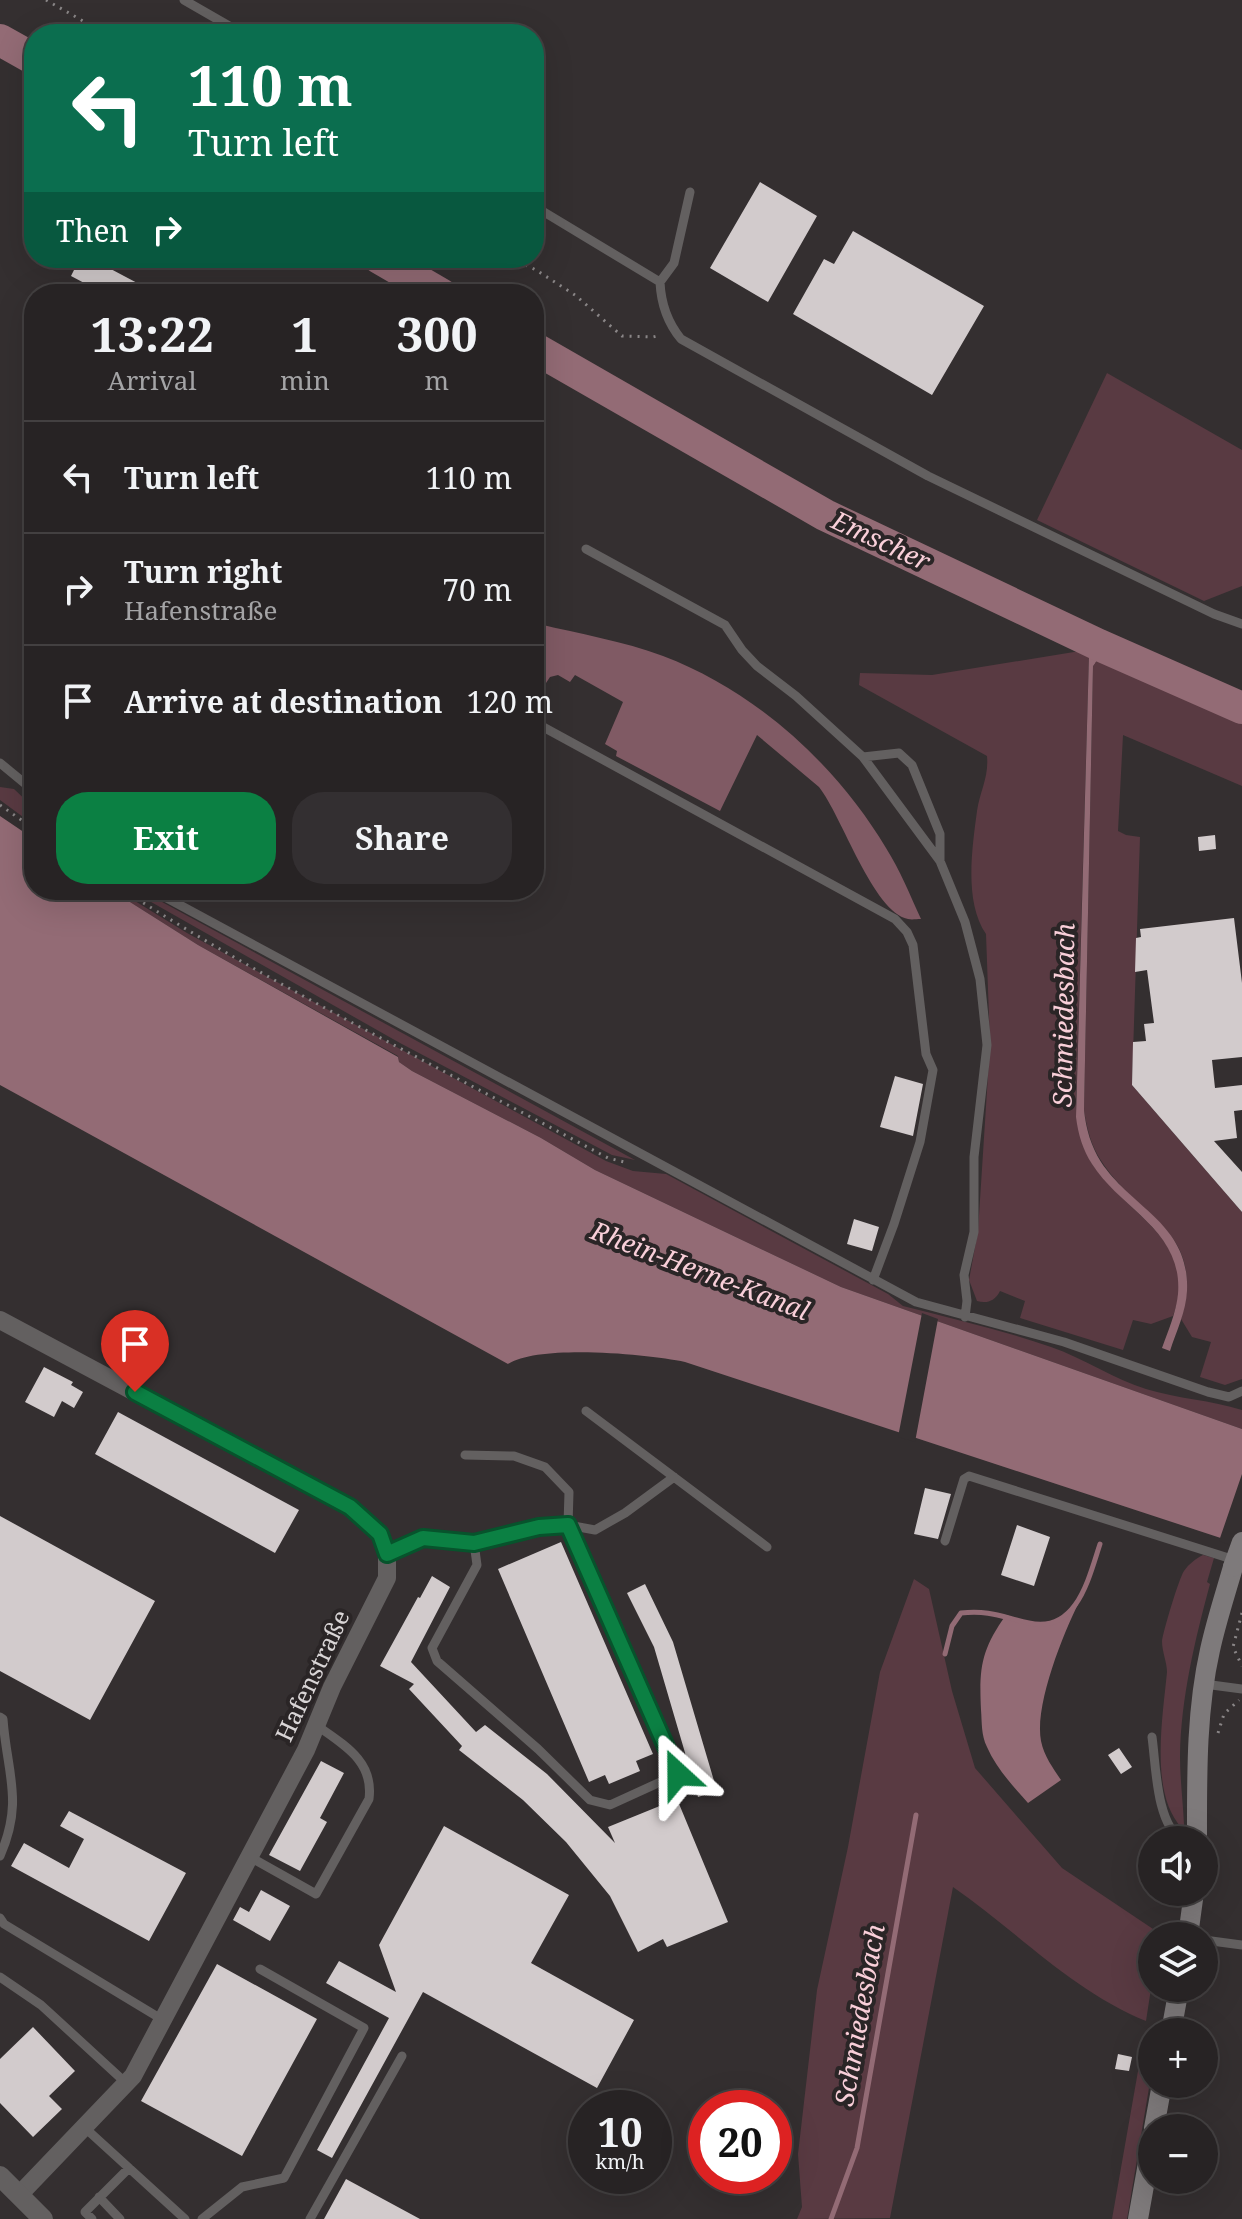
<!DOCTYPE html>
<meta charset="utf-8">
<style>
body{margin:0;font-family:"Noto Serif",serif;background:#332f31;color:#f1f3f6;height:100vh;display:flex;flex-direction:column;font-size:30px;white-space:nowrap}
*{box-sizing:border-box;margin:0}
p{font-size:26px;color:#a4a4a6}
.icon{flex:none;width:44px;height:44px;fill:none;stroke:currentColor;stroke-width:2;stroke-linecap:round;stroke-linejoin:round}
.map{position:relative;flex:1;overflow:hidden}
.panel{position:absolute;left:24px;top:284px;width:520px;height:616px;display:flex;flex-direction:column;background:#272324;border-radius:32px;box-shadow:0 8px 32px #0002,0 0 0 2px #434041}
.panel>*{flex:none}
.guide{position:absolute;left:24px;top:24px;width:520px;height:244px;border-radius:32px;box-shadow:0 8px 32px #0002,0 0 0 2px #434041;background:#0b6e4f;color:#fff;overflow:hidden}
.fabs{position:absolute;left:1138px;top:1826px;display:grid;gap:16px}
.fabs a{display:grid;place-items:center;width:80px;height:80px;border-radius:50%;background:#272324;box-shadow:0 8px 32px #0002,0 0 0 2px #434041;font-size:40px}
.speed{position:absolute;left:568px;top:2090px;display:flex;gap:16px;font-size:40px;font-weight:700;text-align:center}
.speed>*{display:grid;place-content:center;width:104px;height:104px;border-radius:50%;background:#272324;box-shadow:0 8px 32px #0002,0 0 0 2px #434041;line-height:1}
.speed small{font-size:20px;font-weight:400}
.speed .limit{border:12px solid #d22;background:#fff;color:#111}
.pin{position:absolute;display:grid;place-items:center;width:68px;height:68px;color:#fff;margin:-82px -34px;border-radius:50% 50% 50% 0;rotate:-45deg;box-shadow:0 0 8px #0007}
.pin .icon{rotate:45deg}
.me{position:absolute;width:88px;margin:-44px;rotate:336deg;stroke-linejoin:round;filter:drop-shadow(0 0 6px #0008)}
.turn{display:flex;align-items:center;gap:28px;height:168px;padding:0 32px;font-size:36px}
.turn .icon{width:104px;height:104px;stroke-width:2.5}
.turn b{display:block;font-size:56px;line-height:68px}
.then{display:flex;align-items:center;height:76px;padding:0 32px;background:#0003;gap:16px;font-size:30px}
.eta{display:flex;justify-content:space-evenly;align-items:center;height:136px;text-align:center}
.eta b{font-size:48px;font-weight:700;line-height:56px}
.cta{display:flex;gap:16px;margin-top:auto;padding:16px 32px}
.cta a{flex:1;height:92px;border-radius:32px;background:#0b8043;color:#fff;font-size:32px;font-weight:700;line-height:92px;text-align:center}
.cta a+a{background:#332f31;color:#f1f3f6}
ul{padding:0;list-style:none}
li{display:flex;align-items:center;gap:24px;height:112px;padding:0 32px;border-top:2px solid #434041}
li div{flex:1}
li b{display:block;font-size:30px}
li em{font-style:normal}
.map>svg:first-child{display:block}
</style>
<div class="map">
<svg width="1242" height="2219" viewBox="0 0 1242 2219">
<rect width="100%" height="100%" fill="#342f30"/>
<path fill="#593a42" d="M1107,373l135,77v136l-38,15 -167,-81z
M1080,651l9,4 -13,449c1,23 6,45 19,64 35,49 105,74 78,148l-22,8 -18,-4 -10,30 -103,-32 5,-17 -25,-10c-5,10 -13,13 -23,10l-8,-21 9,-49 12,-187 -4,-110c-22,-32 -14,-85 -9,-123 3,-20 12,-34 10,-55l-128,-71 1,-12 72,2z
M1098,659l144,65v62l-119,-51 -5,96 8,4 14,2 -8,248 110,127v167l-17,6 -25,-8 11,-35 -19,-5 -11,-18c26,-89 -41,-99 -79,-157 -11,-16 -15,-33 -18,-52l9,-444z
M0,787l14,2 20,19v17l-34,-25z
M111,890h6l70,43 419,228 27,10 33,3 222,120 15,12c50,13 100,24 148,41 32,11 65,33 95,42 32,10 65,11 96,21v19l-401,-142 -246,-117 -54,-32 -129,-67 -13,-9 -1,-6 -200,-111z
M130,890h10l495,270 -23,-5 -212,-112z
M1203,1555l11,3 -7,24 3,2c-15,56 -29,113 -30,172 0,23 3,46 4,69l-2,3c-33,-34 -19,-113 -15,-156 0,-10 -5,-20 -5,-31 1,-9 17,-63 22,-70 5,-7 11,-12 19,-16z
M914,1579l15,10 23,102 23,77 87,100 97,65v3h-7v46l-6,39c-74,-30 -128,-89 -193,-134l-63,331 -93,1 5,-12 -4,-53 19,-164 31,-143 32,-175z
M1144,2037l8,3v30l-25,149h-15z"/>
<path fill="#805a64" d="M539,624c41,10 84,17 124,32 92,35 173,108 223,192 14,22 24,47 35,71 -5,0 -9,1 -13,0 -35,-7 -66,-103 -89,-132l-62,-52 -37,76 -104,-55 1,-5 -12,-7 18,-42 -48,-27 -5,7 -12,-7 -8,2 -6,9 2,6 -4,18 -8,2v-78h2z"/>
<path fill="#936b75" d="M1089,655l9,4 -5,7 -9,444c2,19 7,36 17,52 31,47 89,62 86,129 -1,21 -11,41 -17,60l-8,-3c6,-17 14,-35 16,-54 5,-64 -57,-84 -86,-130 -9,-14 -14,-30 -16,-47z
M0,816l34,23v51h77l87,55 200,112 1,5 13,9 129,67 54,32 246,117 401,142v116l-557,-183c-37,-8 -146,-18 -177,2l-508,-279z
M1082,1596c-17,33 -48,108 -41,145 3,15 12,27 20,39l-33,23c-15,-17 -32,-35 -41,-56 -6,-12 -5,-25 -6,-37 -2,-42 0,-60 25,-95 36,12 52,13 76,-19z"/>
<path fill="#342f30" d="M922,1313l16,6 -23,123 -17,-5z
M1242,1474v75l-23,-8z"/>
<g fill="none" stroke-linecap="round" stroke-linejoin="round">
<path stroke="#936b75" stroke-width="5" d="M1092,663l7,-18
M945,1654l7,-28 9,-13c29,-3 41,4 68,10 48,11 60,-46 71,-79
M831,2219l26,-71 59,-333"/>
<path stroke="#936b75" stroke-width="32" d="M0,40l34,19
M379,258l62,36
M534,348l291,167 274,130 143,63"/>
</g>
<path fill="#d2cbcc" d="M760,182l57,34 -49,86 -58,-34z
M853,231l131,75 -52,89 -139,-81 31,-55 10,5z
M80,258h10l68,36h-53l-34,-18z
M1215,835l1,14 -17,2 -1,-14z
M1234,918l8,65v74l-30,3 3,28 27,-3v25l-8,1 3,27 -23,3 28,31v40l-110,-127 1,-43 13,-1 -2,-17 10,-1 -7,-53 -12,2 1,-34 5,-1 -1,-8z
M895,1076l28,8 -10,52 -33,-9z
M854,1219l25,8 -7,24 -25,-7z
M44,1367l29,15 -2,3 12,7 -9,16 -12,-7 -8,16 -29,-15z
M118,1412l181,98 -24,43 -180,-99z
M925,1488l26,6 -13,45 -24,-5z
M0,1516l155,85 -65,119 -90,-49z
M1017,1525l33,12 -16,49 -33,-11z
M561,1542l92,212 -17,7 4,10 -31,13 -4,-9 -16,7 -91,-213z
M432,1576l18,11 -39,75 65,70 9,-7 62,49 68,69 -7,-16 69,-28 51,123 -61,25 -4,-8 -25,13 -28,-56 -44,-54 -43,-42 -64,-50 3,-4 -53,-57 5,-5 -34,-18 38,-69 2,1z
M645,1584l28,58 44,149 -19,6 -44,-150 -27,-54z
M1119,1748l13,19 -11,7 -13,-19z
M321,1761l23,12 -24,45 7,4 -27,49 -31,-16z
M69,1811l117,62 -37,68 -138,-75 13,-23 45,25 15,-29 -24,-13z
M444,1826l125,69 -38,68 103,57 -37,68 -174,-96 -91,166 -15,-8 72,-132 -63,-35 13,-22 57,31 -17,-47z
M261,1890l29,16 -20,35 -37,-21 7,-13 9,5z
M217,1964l100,55 -75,137 -101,-55z
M33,2027l42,44 -26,25 13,13 -29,28 -33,-34v-44z
M1118,2054l14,3 -3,14 -14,-2z
M346,2179l74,40h-96z"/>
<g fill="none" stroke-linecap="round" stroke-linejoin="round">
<path stroke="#8a8687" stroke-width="3" stroke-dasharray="2 6" stroke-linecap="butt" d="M46,0l60,34
M511,258l25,12 39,25 47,41 31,1 8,-2
M0,805l34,24
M123,890c155,99 323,181 485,268l20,5
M1242,1613l-9,34 9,19
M1218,1733l6,-19 15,-14"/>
<path stroke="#636060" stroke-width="9" d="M184,0l59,34
M534,206l126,76c1,22 7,40 21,57l247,137 286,138 28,10
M660,282l14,-19 16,-71
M586,549l139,76 17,25 15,16 39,30 67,61 77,104 25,61 15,57 7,66 -13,112v75l-10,43 3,26 -2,16
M534,722l361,197 12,13 6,13 13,109 7,16 -13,72 -26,82 -21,56
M863,757l36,-4 13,12 28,69v27
M0,763l34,28
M152,890l764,412 148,40 144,50 21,5 13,-6
M586,1411l181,136
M465,1455l49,1 31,11 24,25 -1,33 110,249 -68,31 -20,-5 -52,-51 -101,-88 -5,-13 45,-83 -3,-22
M945,1541l19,-62 5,-3 269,85
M387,1554l36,-16 51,5 65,-16 29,-2 27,5 30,-17 49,-36
M1204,1684l38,5
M0,1717l3,2c4,55 21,82 -3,137
M1152,1737c4,28 4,87 30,103
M250,1857l66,37 53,-95c5,-38 -25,-54 -53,-74
M0,1918l4,6 159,96
M1204,1940l38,5
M0,1977l41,28 85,78
M84,2127l101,92
M99,2197l21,22
M92,2219l-7,-7 44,-44
M202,2219l40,-32 42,-9 80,-150 -104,-59
M310,2219l92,-163"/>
<path stroke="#636060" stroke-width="18" d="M0,1320l350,187 30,27 7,20v24l-55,109 -26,63 -173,326 -114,119"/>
<path stroke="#636060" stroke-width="20" d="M0,2176l43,43"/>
<path stroke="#7e7a7b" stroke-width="20" d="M1197,1840c0,-63 -1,-128 13,-190 6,-28 15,-55 23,-83
M1188,1936l6,-44
M1171,2032l8,-44
M1154,2128l8,-44
M1138,2219l14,-78"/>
<path stroke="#7e7a7b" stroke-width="20" d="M1233,1567l9,-25"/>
</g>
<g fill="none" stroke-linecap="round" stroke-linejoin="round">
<defs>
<path id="route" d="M135,1392l215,115 30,27 7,20 36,-16 51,5 65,-16 29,-2 110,249"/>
</defs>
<use href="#route" stroke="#07532c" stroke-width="20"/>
<use href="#route" stroke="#0b8043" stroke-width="14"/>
</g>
<g text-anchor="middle" stroke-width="8" stroke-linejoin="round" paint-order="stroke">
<g font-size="24" fill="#d9d5d6" stroke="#2a2526">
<text transform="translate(313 1676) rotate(-65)" y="8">Hafenstraße</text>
</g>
<g font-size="26" font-style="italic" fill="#f9cfd9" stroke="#2a2526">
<text transform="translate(881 541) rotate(25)" y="9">Emscher</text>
<text transform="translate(1064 1015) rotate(-89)" y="9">Schmiedesbach</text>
<text transform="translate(700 1271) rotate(21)" y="9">Rhein-Herne-Kanal</text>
<text transform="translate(860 2015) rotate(-80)" y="9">Schmiedesbach</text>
</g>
</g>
</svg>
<div class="fabs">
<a><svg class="icon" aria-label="sound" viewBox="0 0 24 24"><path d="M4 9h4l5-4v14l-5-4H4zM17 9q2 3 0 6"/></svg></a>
<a><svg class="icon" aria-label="layers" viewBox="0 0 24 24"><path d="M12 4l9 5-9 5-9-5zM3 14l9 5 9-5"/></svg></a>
<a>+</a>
<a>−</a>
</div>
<div class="speed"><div>10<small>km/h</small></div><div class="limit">20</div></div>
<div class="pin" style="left:135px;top:1392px;background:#d93025"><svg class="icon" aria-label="arrive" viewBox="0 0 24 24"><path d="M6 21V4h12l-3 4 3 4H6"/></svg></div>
<svg class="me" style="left:678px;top:1774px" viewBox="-20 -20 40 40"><path d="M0-17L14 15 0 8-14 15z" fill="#0b8043" stroke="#fff" stroke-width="4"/></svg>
<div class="guide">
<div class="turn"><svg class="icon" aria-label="left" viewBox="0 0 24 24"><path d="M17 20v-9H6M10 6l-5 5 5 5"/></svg><div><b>110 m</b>Turn left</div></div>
<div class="then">Then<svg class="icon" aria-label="right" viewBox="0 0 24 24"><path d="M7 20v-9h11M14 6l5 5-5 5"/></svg></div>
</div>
<section class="panel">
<div class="eta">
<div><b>13:22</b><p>Arrival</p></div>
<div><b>1</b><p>min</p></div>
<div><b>300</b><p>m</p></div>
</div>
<ul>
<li><svg class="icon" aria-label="left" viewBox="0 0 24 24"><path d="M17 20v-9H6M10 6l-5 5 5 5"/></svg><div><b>Turn left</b></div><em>110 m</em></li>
<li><svg class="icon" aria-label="right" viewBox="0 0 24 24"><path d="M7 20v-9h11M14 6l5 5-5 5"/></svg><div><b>Turn right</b><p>Hafenstraße</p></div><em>70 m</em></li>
<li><svg class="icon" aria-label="arrive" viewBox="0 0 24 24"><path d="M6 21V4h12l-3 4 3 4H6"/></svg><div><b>Arrive at destination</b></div><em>120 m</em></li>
</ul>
<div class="cta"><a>Exit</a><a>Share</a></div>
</section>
</div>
